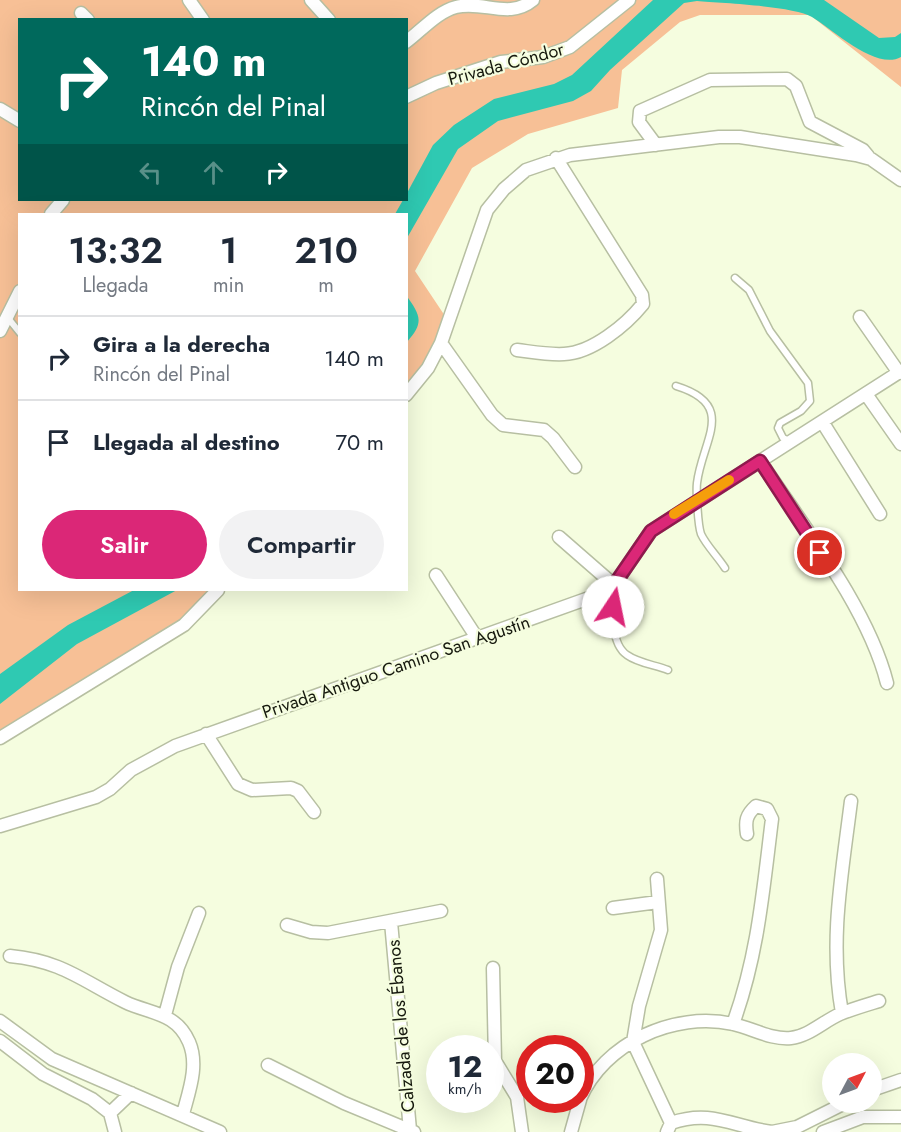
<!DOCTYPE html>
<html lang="es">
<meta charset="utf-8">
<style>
body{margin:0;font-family:Jost,sans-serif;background:#f2f2f3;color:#1f2937;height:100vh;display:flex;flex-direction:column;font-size:22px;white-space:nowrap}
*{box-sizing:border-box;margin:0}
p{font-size:20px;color:#747a83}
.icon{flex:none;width:33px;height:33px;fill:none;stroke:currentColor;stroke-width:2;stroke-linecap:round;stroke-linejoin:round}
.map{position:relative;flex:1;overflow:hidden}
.panel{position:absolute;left:18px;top:213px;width:390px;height:378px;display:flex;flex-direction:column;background:#fff;border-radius:0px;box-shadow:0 6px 24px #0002}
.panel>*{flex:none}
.guide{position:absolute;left:18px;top:18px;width:390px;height:183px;border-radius:0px;box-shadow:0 6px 24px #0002;background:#00695c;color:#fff;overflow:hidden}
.needle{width:39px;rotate:49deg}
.buttons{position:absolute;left:822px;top:1053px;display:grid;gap:12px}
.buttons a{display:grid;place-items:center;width:60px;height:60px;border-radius:50%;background:#fff;box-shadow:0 6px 24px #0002;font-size:30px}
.speed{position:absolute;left:426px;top:1035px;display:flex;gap:12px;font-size:30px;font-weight:700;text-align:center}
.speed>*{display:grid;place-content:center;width:78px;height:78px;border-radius:50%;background:#fff;box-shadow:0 6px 24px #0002;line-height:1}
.speed small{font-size:15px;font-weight:400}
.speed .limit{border:9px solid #d22;background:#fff;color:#111}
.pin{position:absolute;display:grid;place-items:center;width:51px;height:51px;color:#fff;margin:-26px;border:3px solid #fff;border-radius:50%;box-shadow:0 2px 6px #0007}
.me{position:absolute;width:66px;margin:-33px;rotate:11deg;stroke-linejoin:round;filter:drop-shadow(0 0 4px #0008)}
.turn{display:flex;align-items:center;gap:21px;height:126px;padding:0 24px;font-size:27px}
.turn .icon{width:78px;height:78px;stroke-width:2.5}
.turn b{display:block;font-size:42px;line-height:51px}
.lanes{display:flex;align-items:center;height:57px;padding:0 24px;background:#0003;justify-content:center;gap:30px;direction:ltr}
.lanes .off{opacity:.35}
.eta{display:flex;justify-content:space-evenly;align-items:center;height:102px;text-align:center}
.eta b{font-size:36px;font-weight:600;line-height:42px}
.button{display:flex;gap:12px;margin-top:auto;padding:12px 24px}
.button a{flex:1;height:69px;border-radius:36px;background:#db2777;color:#fff;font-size:24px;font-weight:600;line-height:69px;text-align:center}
.button a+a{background:#f2f2f3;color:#1f2937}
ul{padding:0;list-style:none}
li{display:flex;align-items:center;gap:18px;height:84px;padding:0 24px;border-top:2px solid #e0e1e3}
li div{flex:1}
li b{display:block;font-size:22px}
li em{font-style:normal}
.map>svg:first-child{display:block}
</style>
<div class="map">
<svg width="901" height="1132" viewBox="0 0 901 1132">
<rect width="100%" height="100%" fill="#f5fddf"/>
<path fill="#f7c096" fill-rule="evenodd" d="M0,0h901v87l-91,-72h-110l-20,7 -58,48 -4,38 -90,26 -56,34 -57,103 34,51 -8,21 -34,47 -1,-176h-386v376h198l-34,35 -184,113zM20,20h386v180h-386z"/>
<path fill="#2fc9b2" d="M653,0h171l55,38 16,-1 6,-4v24c-25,14 -69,-28 -89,-40 -18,-11 -91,-14 -115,-16l-13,2 -74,67 -19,21 -18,10 -75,20 -40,28 -51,89 -1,-24h-11l8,-14h3l1,-7 26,-48 21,-20 40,-26 60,-15 18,-9z
M406,295c14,20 19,27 1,47z
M134,590h43l-100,54 -77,60v-30l68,-49z"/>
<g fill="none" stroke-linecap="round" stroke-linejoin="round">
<defs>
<path id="service" d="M735,278l14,12 21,41 38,52 2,18 -9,10 -21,12 -2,5 5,10 8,4
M8,318l12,15
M676,386c62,19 26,54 21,97 -1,8 1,43 4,51 5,11 17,23 24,34
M614,586c-1,19 -5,57 13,69 11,8 28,10 41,15"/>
<path id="minor" d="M189,0l14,20
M311,0l18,20
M81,13l7,7
M406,42c16,-12 31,-30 50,-35 27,-7 53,13 77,-7
M406,97l30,-14 65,-21 42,-5 27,-10 59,-47
M0,109l20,12
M656,145l-17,-23 1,-11 70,-31 77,-1 9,7 14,36 53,28 5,6
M51,214l12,-14
M860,317l39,56
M0,331l20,-40
M441,343l51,72 11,10 41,5 9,8 22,29
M517,350c16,2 32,5 47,4 28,-1 62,-29 79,-50l-1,-9 -86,-137
M866,394l35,50
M406,395l22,-27 13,-25 46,-133 17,-21 22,-19 44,-15 149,-18h21l116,18 15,4 30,21
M823,423l57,91
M760,461c43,65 108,147 127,222
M559,537l55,48
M436,575l41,63
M206,734l32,50 14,6 39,-2 7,3 16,21
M0,738l184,-113 34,-35
M0,826l96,-29 14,-8 21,-19 44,-24 428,-153 11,-8 37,-54 250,-160
M657,879l4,51 -22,76 -6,36 38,81
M613,908l45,-6
M391,922l19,208
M287,925l24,7 17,1 113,-22
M10,956c52,5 71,24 115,46 25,12 51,10 64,40 10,23 0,49 -6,72
M493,968l2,93 22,36 5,35
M842,1013c-13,-73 0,-139 9,-212
M165,1015l13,-48 21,-54
M0,1021l52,38 168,73
M733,1024c25,-69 30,-133 39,-205l-5,-10 -11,-3c-10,9 -11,15 -9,28
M0,1041l43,33 49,25 18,14 5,19
M268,1065l76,38 70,29
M872,1090l29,-10
M580,1099c24,-56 94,-88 153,-75 19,4 38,16 58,14 18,-2 33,-17 49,-24 12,-5 26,-9 39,-13
M110,1113l21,-20
M571,1132l9,-32
M667,1132l4,-9c41,-14 62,4 101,9
M772,1132l25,-5 50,-25
M823,1132l40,-15h38"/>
</defs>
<use href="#service" stroke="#b7bfa2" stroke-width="9"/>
<use href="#minor" stroke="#b7bfa2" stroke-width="15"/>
<use href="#service" stroke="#fff" stroke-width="6"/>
<use href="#minor" stroke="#fff" stroke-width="12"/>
</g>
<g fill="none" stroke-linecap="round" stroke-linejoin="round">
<defs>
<path id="route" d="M613,607l1,-22 37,-54 109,-70 60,92"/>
</defs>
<use href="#route" stroke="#8e194d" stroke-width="15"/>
<use href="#route" stroke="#db2777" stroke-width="10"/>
<path stroke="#f59e0b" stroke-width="10" d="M674,514l55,-34"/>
</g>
<g text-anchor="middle" stroke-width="4.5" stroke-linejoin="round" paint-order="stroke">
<g font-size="18" fill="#16190e" stroke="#f5fddf">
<text transform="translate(506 64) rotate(-15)" y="6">Privada Cóndor</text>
<text transform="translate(396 667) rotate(-19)" y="6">Privada Antiguo Camino San Agustín</text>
<text transform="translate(401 1026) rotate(-95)" y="6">Calzada de los Ébanos</text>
</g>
</g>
</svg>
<div class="buttons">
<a><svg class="needle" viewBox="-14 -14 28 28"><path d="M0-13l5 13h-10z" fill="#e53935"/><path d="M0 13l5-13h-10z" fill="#747a83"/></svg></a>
</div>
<div class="speed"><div>12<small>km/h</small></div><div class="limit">20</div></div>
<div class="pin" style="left:820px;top:553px;background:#d93025"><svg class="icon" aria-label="arrive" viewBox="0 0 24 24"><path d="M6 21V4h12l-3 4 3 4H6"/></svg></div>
<svg class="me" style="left:613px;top:607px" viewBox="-20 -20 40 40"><circle r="19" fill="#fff"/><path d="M0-13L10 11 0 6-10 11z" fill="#db2777"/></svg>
<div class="guide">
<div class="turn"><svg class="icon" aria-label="right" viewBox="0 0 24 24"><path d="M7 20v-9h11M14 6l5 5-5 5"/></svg><div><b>140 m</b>Rincón del Pinal</div></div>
<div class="lanes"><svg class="icon off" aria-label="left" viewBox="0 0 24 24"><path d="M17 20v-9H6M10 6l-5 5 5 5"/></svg><svg class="icon off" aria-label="ahead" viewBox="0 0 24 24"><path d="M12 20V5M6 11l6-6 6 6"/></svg><svg class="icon" aria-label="right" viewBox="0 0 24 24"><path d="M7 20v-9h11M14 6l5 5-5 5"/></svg></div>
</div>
<section class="panel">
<div class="eta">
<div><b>13:32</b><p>Llegada</p></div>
<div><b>1</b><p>min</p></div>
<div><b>210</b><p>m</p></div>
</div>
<ul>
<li><svg class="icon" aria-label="right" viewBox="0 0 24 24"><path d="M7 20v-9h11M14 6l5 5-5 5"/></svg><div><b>Gira a la derecha</b><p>Rincón del Pinal</p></div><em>140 m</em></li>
<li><svg class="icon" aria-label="arrive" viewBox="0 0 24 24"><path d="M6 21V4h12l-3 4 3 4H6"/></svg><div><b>Llegada al destino</b></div><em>70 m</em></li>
</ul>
<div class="button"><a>Salir</a><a>Compartir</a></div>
</section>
</div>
